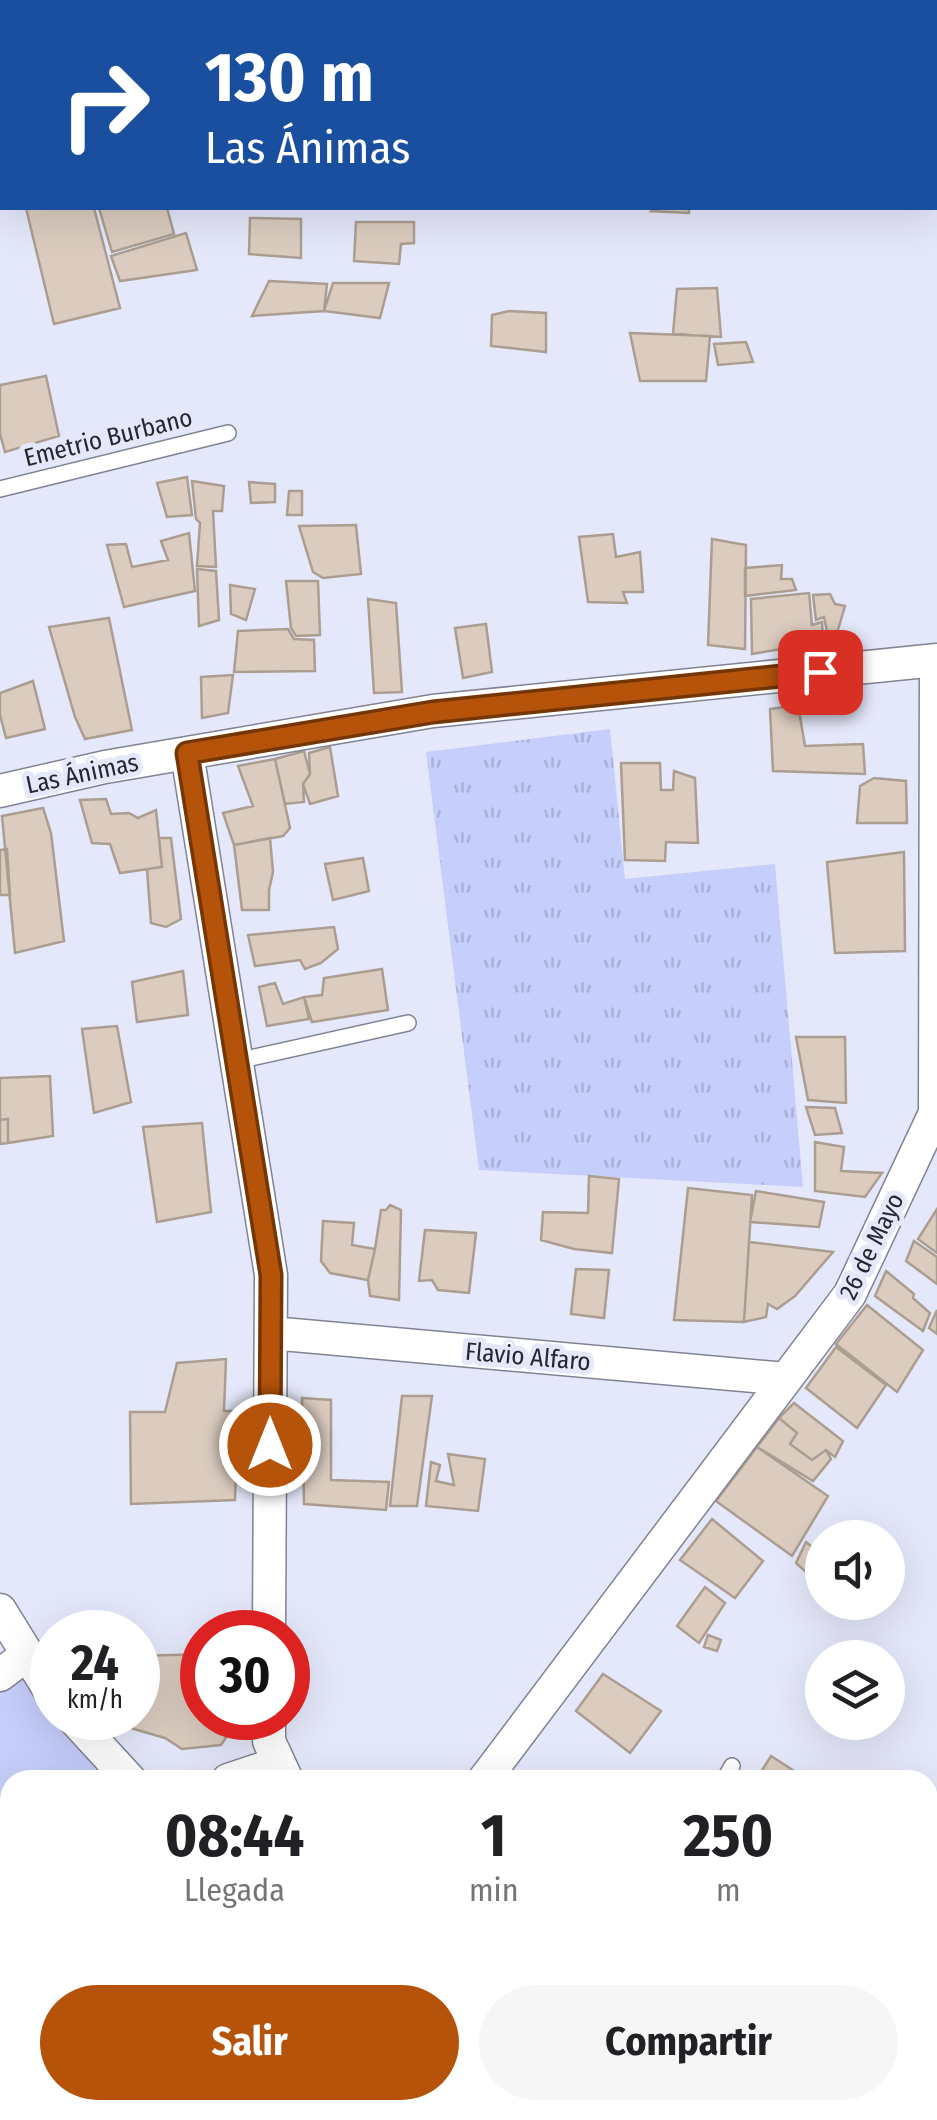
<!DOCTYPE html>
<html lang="es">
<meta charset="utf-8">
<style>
body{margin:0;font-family:"Fira Sans Condensed",sans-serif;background:#f6f6f6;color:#202124;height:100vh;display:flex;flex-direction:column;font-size:38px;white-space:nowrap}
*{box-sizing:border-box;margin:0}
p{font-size:32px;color:#757577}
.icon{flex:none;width:55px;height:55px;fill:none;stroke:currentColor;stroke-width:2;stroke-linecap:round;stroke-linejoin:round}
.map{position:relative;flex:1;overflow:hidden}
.panel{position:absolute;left:0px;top:1770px;width:938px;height:350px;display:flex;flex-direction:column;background:#fff;border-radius:30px 30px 0 0;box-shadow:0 10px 40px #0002}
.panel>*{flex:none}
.top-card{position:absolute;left:0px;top:0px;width:938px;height:210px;box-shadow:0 10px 40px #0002;background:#1a4fa0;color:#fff;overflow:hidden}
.buttons{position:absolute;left:805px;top:1520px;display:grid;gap:20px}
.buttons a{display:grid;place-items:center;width:100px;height:100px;border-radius:50%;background:#fff;box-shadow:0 10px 40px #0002;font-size:50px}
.speed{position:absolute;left:30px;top:1610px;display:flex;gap:20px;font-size:50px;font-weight:700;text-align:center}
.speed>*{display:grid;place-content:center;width:130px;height:130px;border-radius:50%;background:#fff;box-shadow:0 10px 40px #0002;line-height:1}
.speed small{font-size:25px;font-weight:400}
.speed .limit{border:15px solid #d22;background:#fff;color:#111}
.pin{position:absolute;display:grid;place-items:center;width:85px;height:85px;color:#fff;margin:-42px;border-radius:20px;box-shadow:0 5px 15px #0006}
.me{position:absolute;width:110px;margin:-55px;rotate:0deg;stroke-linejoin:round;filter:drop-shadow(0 0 8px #0008)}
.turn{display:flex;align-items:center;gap:35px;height:210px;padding:0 40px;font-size:45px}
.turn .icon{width:130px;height:130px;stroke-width:2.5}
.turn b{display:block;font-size:70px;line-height:85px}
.eta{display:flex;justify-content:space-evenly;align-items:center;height:170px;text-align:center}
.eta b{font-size:60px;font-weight:700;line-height:70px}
.action{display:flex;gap:20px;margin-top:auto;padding:20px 40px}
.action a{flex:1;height:115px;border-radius:60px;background:#b45309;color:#fff;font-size:40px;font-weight:700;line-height:115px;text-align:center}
.action a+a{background:#f6f6f6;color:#202124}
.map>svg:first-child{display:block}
</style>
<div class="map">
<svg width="937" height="2120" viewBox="0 0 937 2120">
<defs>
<pattern id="park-tufts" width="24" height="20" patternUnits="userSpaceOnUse" patternTransform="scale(2.5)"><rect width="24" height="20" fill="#c6cefb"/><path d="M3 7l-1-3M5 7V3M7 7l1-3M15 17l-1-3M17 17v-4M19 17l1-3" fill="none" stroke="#aab1d7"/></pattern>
</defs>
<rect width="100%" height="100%" fill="#e5e8fa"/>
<path fill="#c6cefb" d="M24,1669l28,40v9h7l57,62h-106v150l-10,-9v-233z
M0,1933l10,10v167h168l3,2 2,-2h17l-2,3h-17l-7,7h-174z"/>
<path fill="url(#park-tufts)" d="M610,729l15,150 150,-15 28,323 -324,-17 -53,-418z
M555,2110h158l23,10h-188z"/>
<path fill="#dbccbf" stroke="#ab9e91" stroke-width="2.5" d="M23,0h47l1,2h-56z
M26,208h68l26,100 -66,16z
M99,208h68l7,26 -62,18z
M653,208h36v5l-38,-2z
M250,218l51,1v39l-52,-4z
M356,222h58v21l-13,1 -2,20 -45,-3z
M186,233l11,37 -77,11 -9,-25z
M269,281l58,3 -3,27 -72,5z
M333,283h56l-9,35 -56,-7z
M717,288l4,49 -48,-3 4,-45z
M509,311l37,2v39l-55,-6 1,-31z
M630,333l80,3 -4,45h-66z
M746,342l7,20 -35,3 -4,-21z
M46,376l13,60 -54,16 -5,-18v-49z
M187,477l5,38 -25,2 -10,-34z
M192,481l32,5 -2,25h-9l3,56 -19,-1 3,-43 -4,-4z
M249,482l26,2v18l-24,1z
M289,491h13v24h-15z
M356,525l5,49 -38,4 -10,-6 -14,-46z
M189,533l6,58 -71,16 -17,-62 19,-1 6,23 36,-7 -7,-19z
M613,534l3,23 24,-5 3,40h-20l4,11 -39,-1 -9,-65z
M712,539l34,6 -1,104 -37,-4z
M782,565l-1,14h11l4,11 -51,6v-28z
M197,569l19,2 3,49 -20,6z
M286,581h32l2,54 -24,1 -5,-8z
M230,585l25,4 -9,31 -15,-6z
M809,593l3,32 10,-3 1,20 -71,12 -1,-55z
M830,594l5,10 10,2 -8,27 -9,3 -4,-19 -8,3 -3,-25z
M368,599l28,4 6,89 -28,1z
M109,618l23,112 -47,9 -10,-22 -26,-90z
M486,624l6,48 -29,6 -8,-50z
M288,629l6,10 20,1 1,31 -81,1 4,-41z
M233,675l-5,38 -26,5 -1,-41z
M33,681l12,48 -39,9 -6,-23v-22z
M798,705l7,41 58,-2 2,30 -92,-3 -3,-62z
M330,747l8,49 -28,8 -7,-20 7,-10 -1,-21z
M304,751l6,23 -7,10 1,18 -19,2 -10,-45z
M275,759l15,69 -7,8 -49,9 -11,-32 30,-7 -15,-40z
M621,763h39l1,27h12l1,-19 21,7 3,65 -32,-1 -1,19 -40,-1z
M874,778l32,3 1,42h-50l3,-37z
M106,799l5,15 18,-1 9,5 18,-8 6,57 -42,6 -10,-29 -18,-1 -12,-43z
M43,808l8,25 13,108 -49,12 -13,-137z
M159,838h12l10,81 -15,8 -15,-4 -4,-54 15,-2z
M270,838l3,34 -4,18v20h-27l-8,-65z
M7,849l3,46h-10v-45z
M904,852l1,99 -70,2 -8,-91z
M363,858l6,33 -36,9 -8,-36z
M334,927l4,22 -17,14 -16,6 -5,-9 -45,6 -7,-31z
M382,969l6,41 -76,12 -8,-25 18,-2 2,-17z
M183,971l5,44 -51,7 -5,-40z
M275,983l8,21 21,-7 5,22 -42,7 -8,-39z
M117,1026l14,76 -37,11 -12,-84z
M796,1037h49l1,66 -38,-3z
M50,1076l3,60 -45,7v-24l-8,1v-42z
M806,1107l29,1 7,25 -27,2z
M8,1119v24l-8,1v-24z
M202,1123l9,89 -54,10 -14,-95z
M815,1142l29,5 -3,24 41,2 -17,24 -50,-6z
M589,1176l30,3 -7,74 -38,-4 -33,-9 2,-28 45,1z
M688,1188l64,7 -8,127 -70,-2z
M756,1191l68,11 -5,25 -69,-5z
M390,1205l11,5 -2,90 -29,-4 -2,-16 7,-31 6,-39h5z
M937,1209v44l-19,-14z
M323,1221l31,2 -2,22 23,4 -7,31 -38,-7 -9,-12z
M425,1230l51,3 -7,60 -31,-3 -6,-10 -13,1z
M914,1241l23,16v27l-31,-23z
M749,1242l84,10 -38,44 -18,13 -9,-5 -2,13 -22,5z
M576,1269l33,1 -5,48 -33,-4z
M886,1271l28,23 -1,4 17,15 -7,18 -48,-35z
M867,1305l56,45 -26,42 -61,-48z
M937,1310v24l-8,-6z
M836,1347l50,38 -29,43 -51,-40z
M226,1359l-2,52h14l-3,89 -104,4 -1,-92h35l12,-49z
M402,1396h30l-15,110h-27z
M302,1398l29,2v80l58,2 -3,28 -82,-6z
M794,1403l49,38 -8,16 -9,-7 -14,10 -22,-16 7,-11 -18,-15z
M779,1418l18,15 -7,11 22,16 14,-10 5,9 -18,22 -56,-34z
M757,1447l71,49 -36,60 -76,-55z
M448,1454l37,5 -7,52 -52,-5 5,-44 9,3 -4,16 18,4z
M712,1519l51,42 -28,37 -55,-38z
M806,1542l16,13v18l-5,9 -21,-19z
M705,1587l20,16 -26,40 -22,-17z
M708,1635l13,5 -4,11 -13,-4z
M202,1654v64h37l-18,27 -39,4 -17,-11 -38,-11v-9h11v-62z
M603,1674l58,37 -31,42 -54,-42z
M771,1756l37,24h-52z
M937,1958v98l-9,-7v-74z
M370,2110h29l-6,10h-9z
M405,2110h35l14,10h-55z"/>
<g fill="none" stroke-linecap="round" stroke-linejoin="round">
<defs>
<path id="service" d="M0,177h2
M0,489l228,-56
M237,1061l171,-38
M724,1780l8,-14
M928,1921l9,-16
M779,2110l22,10
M522,2120l8,-10"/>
<path id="minor" d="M187,753l84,522 -2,357
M0,791l105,-24 328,-56 504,-51
M271,1333l515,46
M0,1610l52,84
M0,1675l28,-21
M73,1718l57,62
M269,1718v23l18,39
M228,1780l51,-17
M484,1780l366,-486 85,-181 1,-453
M223,2120l10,-10"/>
</defs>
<use href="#service" stroke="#808393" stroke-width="18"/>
<use href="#minor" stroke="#808393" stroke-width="35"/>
<use href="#service" stroke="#fff" stroke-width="15"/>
<use href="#minor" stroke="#fff" stroke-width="32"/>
</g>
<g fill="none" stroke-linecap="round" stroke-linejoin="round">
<defs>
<path id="route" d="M270,1445l1,-170 -84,-522 246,-41 387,-40"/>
</defs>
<use href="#route" stroke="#753606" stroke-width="25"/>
<use href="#route" stroke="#b45309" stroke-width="18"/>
</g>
<g text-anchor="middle" stroke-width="10" stroke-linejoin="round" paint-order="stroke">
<g font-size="25" fill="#26272e" stroke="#e5e8fa">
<text transform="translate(108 437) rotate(-14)" y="9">Emetrio Burbano</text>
<text transform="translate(82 773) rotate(-12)" y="9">Las Ánimas</text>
<text transform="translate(871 1246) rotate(-64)" y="9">26 de Mayo</text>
<text transform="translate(528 1356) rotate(5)" y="9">Flavio Alfaro</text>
</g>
</g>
</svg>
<div class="buttons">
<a><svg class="icon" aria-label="sound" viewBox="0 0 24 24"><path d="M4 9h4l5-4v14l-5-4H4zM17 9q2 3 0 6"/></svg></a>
<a><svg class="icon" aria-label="layers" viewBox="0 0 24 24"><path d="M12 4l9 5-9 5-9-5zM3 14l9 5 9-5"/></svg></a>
</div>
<div class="speed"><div>24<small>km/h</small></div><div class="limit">30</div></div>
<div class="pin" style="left:820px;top:672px;background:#d93025"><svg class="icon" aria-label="arrive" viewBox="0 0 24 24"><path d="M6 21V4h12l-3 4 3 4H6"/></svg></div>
<svg class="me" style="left:270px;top:1445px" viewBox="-20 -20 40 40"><circle r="17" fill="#b45309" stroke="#fff" stroke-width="3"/><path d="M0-11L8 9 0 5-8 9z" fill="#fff"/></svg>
<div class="top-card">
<div class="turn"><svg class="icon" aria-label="right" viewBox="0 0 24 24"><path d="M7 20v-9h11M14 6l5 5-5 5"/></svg><div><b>130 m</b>Las Ánimas</div></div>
</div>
<section class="panel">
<div class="eta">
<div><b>08:44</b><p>Llegada</p></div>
<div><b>1</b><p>min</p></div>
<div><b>250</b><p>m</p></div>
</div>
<div class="action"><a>Salir</a><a>Compartir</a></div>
</section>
</div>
